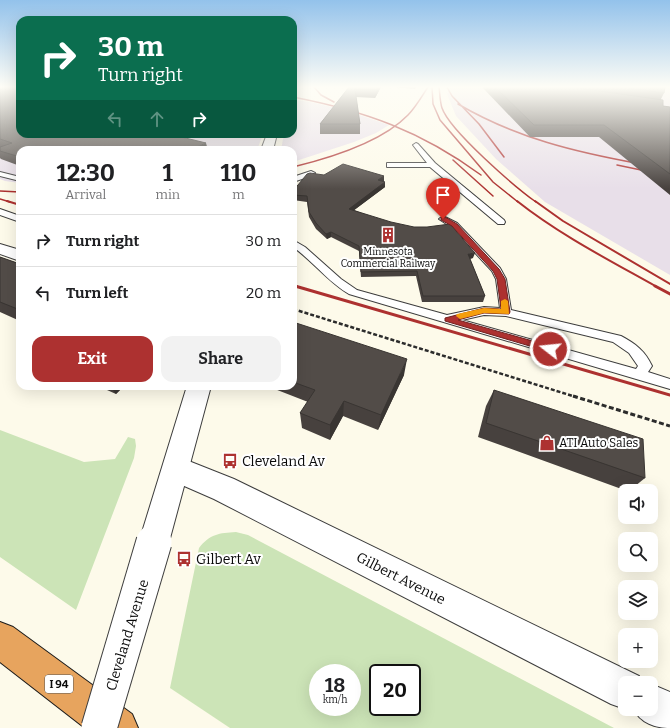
<!DOCTYPE html>
<meta charset="utf-8">
<style>
body{margin:0;font-family:Bitter,serif;background:#f2f2f2;color:#202124;height:100vh;display:flex;flex-direction:column;font-size:15px;white-space:nowrap}
*{box-sizing:border-box;margin:0}
p{font-size:13px;color:#757577}
.icon{flex:none;width:22px;height:22px;fill:none;stroke:currentColor;stroke-width:2;stroke-linecap:round;stroke-linejoin:round}
.map{position:relative;flex:1;overflow:hidden}
.details{position:absolute;left:16px;top:146px;width:281px;height:244px;display:flex;flex-direction:column;background:#fff;border-radius:12px;box-shadow:0 4px 16px #0002}
.details>*{flex:none}
.guide{position:absolute;left:16px;top:16px;width:281px;height:122px;border-radius:12px;box-shadow:0 4px 16px #0002;background:#0b6e4f;color:#fff;overflow:hidden}
.buttons{position:absolute;left:618px;top:484px;display:grid;gap:8px}
.buttons a{display:grid;place-items:center;width:40px;height:40px;border-radius:8px;background:#fff;box-shadow:0 4px 16px #0002;font-size:20px}
.speed{position:absolute;left:309px;top:664px;display:flex;gap:8px;font-size:20px;font-weight:700;text-align:center}
.speed>*{display:grid;place-content:center;width:52px;height:52px;border-radius:50%;background:#fff;box-shadow:0 4px 16px #0002;line-height:1}
.speed small{font-size:10px;font-weight:400}
.speed .limit{border:2px solid #111;border-radius:6px;background:#fff;color:#111}
.pin{position:absolute;display:grid;place-items:center;width:34px;height:34px;color:#fff;margin:-41px -17px;border-radius:50% 50% 50% 0;rotate:-45deg;box-shadow:0 0 4px #0007}
.pin .icon{rotate:45deg}
.me{position:absolute;width:44px;margin:-22px;rotate:286deg;stroke-linejoin:round;filter:drop-shadow(0 0 3px #0008)}
.turn{display:flex;align-items:center;gap:14px;height:84px;padding:0 16px;font-size:18px}
.turn .icon{width:52px;height:52px;stroke-width:2.5}
.turn b{display:block;font-size:28px;line-height:34px}
.lanes{display:flex;align-items:center;height:38px;padding:0 16px;background:#0003;justify-content:center;gap:20px;direction:ltr}
.lanes .off{opacity:.35}
.eta{display:flex;justify-content:space-evenly;align-items:center;height:68px;text-align:center}
.eta b{font-size:24px;font-weight:700;line-height:28px}
.button{display:flex;gap:8px;margin-top:auto;padding:8px 16px}
.button a{flex:1;height:46px;border-radius:12px;background:#ad3130;color:#fff;font-size:16px;font-weight:700;line-height:46px;text-align:center}
.button a+a{background:#f2f2f2;color:#202124}
ul{padding:0;list-style:none}
li{display:flex;align-items:center;gap:12px;height:52px;padding:0 16px;border-top:1px solid #e0e0e0}
li div{flex:1}
li b{display:block;font-size:15px}
li em{font-style:normal}
.map>svg:first-child{display:block}
</style>
<div class="map">
<svg width="670" height="728" viewBox="0 0 670 728">
<rect width="100%" height="100%" fill="#fdfaea"/>
<path fill="#e8dfe9" d="M0,87l20,47h243l-6,16h-237v33l-15,-2 -5,-2z
M450,87h220v188l-125,-73 -49,-43 -40,-43 -9,-22z
M293,100l17,2 35,8 44,15 -13,8 -22,9 -61,20v-12h-12l3,-16h9z"/>
<path fill="#cce4b7" fill-rule="evenodd" d="M0,430l84,32 31,-3 13,-22 7,2 1,7 -2,12 -58,152 -76,-53z
M236,532l12,3 366,193h-384l-60,-40 29,-140c11,-14 20,-15 37,-16zM318,673h34v34h-34zM378,673h34v34h-34z"/>
<g fill="none" stroke-linecap="round" stroke-linejoin="round">
<defs>
<path id="service" d="M416,143l2,1 17,19 69,57 1,2 -1,2h-6l-68,-57h-43v-4h40l-14,-18z
M311,171l4,2 -1,2 -21,7v-5z
M0,172l20,5v4l-20,-5z
M0,209l20,7v6l-20,-7z
M443,216l14,7 43,45 6,11 5,31 110,26c15,8 24,15 31,30l-4,6 22,7v10l-321,-95c-21,-12 -36,-33 -56,-47v-7l12,7 36,32 16,11 90,25 37,-8 16,1 -4,-29 -4,-8 -41,-44 -12,-8zM484,315l22,1 107,26 16,11 9,13 -2,3 -174,-49z"/>
<path id="minor" d="M0,244l20,6v11l-20,-7z
M176,456l58,23 405,197 2,7h-16v26l-14,-5 -397,-205 -48,-21 -4,-9 4,-9z
M651,684l19,8v36c-14,0 -30,-5 -36,-19h17z"/>
<path id="tertiary" d="M267,134h10l-4,16h-12z
M187,386h24l-42,156 -4,11 -11,4 -11,-4 -4,-11z"/>
<path id="motorway" d="M0,622l13,5 119,87 6,14h-53l-85,-66z"/>
</defs>
<use href="#service" stroke="#3d3d3d" stroke-width="2"/>
<use href="#minor" stroke="#3d3d3d" stroke-width="2"/>
<use href="#tertiary" stroke="#3d3d3d" stroke-width="2"/>
<use href="#motorway" stroke="#1b1b1b" stroke-width="2"/>
<path stroke="#2c2c2c" stroke-width="2.5" stroke-dasharray="4 2" stroke-linecap="butt" d="M293,309l283,88"/>
<path stroke="#2c2c2c" stroke-width="3" stroke-dasharray="5 2.5" stroke-linecap="butt" d="M573,396l97,30"/>
<use href="#service" fill="#fff" fill-rule="evenodd"/>
<use href="#minor" fill="#fff" fill-rule="evenodd"/>
<use href="#tertiary" fill="#fff" fill-rule="evenodd"/>
<use href="#motorway" fill="#e7a45e" fill-rule="evenodd"/>
<path stroke="#ad3130" stroke-width="1.5" d="M314,87l7,8 13,7
M432,87l1,17 7,16 53,62 25,20
M439,87c1,7 1,15 3,21 8,23 73,79 94,94
M447,87l5,9 27,28 25,33
M293,97c72,14 128,34 188,78
M458,104c58,34 117,48 183,60
M453,160l40,36
M617,165l53,11
M293,167c37,-9 88,-24 115,-52 8,-8 14,-19 20,-28
M0,191l20,1
M0,199l10,3"/>
<path stroke="#ad3130" stroke-width="2" d="M7,201l13,4
M517,201c43,34 92,59 140,86
M535,201l28,20 107,63
M293,285l5,2"/>
<path stroke="#ad3130" stroke-width="3" d="M295,286l375,109
M655,286l15,8"/>
<defs>
<path id="tertiary-bridge" d="M99,728l55,-186"/>
</defs>
<use href="#tertiary-bridge" stroke="#3d3d3d" stroke-width="37" stroke-linecap="butt"/>
<use href="#tertiary-bridge" stroke="#fff" stroke-width="35"/>
</g>
<path fill="#47413e" d="M0,87l20,63v16l-19,-7 -1,-1z
M349,87h32l-6,11 -19,-1 4,27v10h-40v-10z
M394,87h22l-1,2z
M482,87h183l-1,6 -3,6 2,7 7,1v88l-71,-58h-69z
M324,175l60,1v5l-1,1 2,5 -31,23 119,48 -3,1 15,37 -2,6h-61l-6,-26 -55,1 -2,-26 -28,-14 -4,2 -11,-10 -7,-12 -2,-15 -14,-2v-9z
M0,257l20,7v57l-20,-9z
M293,322l111,53 -26,55 -35,-14 -13,24 -28,-12 -2,-15 8,-11 -41,-16h26z
M98,386h26l-8,8z
M494,390l151,88 -16,13h-2l-149,-54 8,-31z"/>
<path fill="#393532" d="M377,87h4l-6,11 1,-8z
M206,143l2,7h-18z
M384,176v5l-6,4v-5z
M385,182v5l-36,27v-5z
M331,232v5l-4,2 -1,-5z
M475,253l-2,5 -7,1 2,-5z
M407,359l-3,16 -26,55 3,-15z
M110,386h14l-8,8z
M344,401l-1,15 -13,24v-15z"/>
<path fill="#524c48" stroke="#393532" d="M0,87h20v47h149l37,9 -16,7h-170v7l-20,-6v-4l12,-4 -12,-4z
M349,87h28l-1,3 -21,-1 5,35h-40z
M495,87h76l92,13v6l7,1v67l-66,-49h-70z
M621,87h44l-1,6z
M343,164l41,12 -6,4 7,2 -36,27 42,13 23,5h13l23,-3 25,29 -7,1 17,42h-62l-6,-25 -56,1 -2,-26 -28,-14 -5,2 -10,-11 -7,-11 -2,-16 -14,-1v-4l14,-17 3,-1 14,2z
M0,257l20,7v46l-20,-8z
M293,322l114,37 -26,56 -37,-14 -14,24 -30,-12 15,-23 -22,-8z
M494,390l149,49 2,39 -159,-55z"/>
<linearGradient id="sky" x2="0" y2="1"><stop stop-color="#93c2eb"/><stop offset="0.46" stop-color="#fefdf6"/><stop offset="1" stop-color="#fefdf6" stop-opacity="0"/></linearGradient>
<rect width="670" height="189" fill="url(#sky)"/>
<path fill="#ad3130" stroke="#70201f" d="M441,217h4l12,7 42,45 6,10 5,33 -1,2 -25,-1 -26,7 96,27 1,2 -1,3h-4l-105,-31v-3l39,-10 17,1 -4,-30 -4,-8 -41,-45 -11,-6z"/>
<path fill="#f59e0b" d="M505,299l3,2 1,13 -25,-1 -24,6 -4,-3 1,-2 27,-6 17,1v-8z"/>
<defs>
<symbol id="building-bare" viewBox="-9 -9 18 18"><path d="M-4-6H4V6H1V3H-1V6H-4ZM-2.5-4.3h1.7v1.8h-1.7ZM.8-4.3h1.7v1.8H.8ZM-2.5-1h1.7V.8h-1.7ZM.8-1h1.7V.8H.8Z" fill="#ad3130" stroke="#fff" stroke-width="2.5" paint-order="stroke"/></symbol>
<symbol id="shop-bare" viewBox="-9 -9 18 18"><path d="M-5-2.5h2.3a2.7 3.5 0 0 1 5.4 0H5L5.5 6h-11ZM-1.5-2.5h3a1.5 2.3 0 0 0-3 0Z" fill="#ad3130" stroke="#fff" stroke-width="2.5" paint-order="stroke"/></symbol>
<symbol id="bus-bare" viewBox="-9 -9 18 18"><path d="M-5-6H5V4H4V6H2V4H-2V6H-4V4H-5ZM-3.5-4V0h7V-4ZM-3.5 1.2v1.5H-2V1.2ZM2 1.2v1.5H3.5V1.2Z" fill="#ad3130" stroke="#fff" stroke-width="2.5" paint-order="stroke"/></symbol>
</defs>
<g fill-rule="evenodd">
<use href="#building-bare" x="377" y="224" width="22" height="22"/>
<use href="#shop-bare" x="536" y="432" width="22" height="22"/>
<use href="#bus-bare" x="219" y="450" width="22" height="22"/>
<use href="#bus-bare" x="173" y="548" width="22" height="22"/>
</g>
<g text-anchor="middle" stroke-width="4" stroke-linejoin="round" paint-order="stroke">
<g font-size="10" fill="#0a0a0a" stroke="#fff">
<text x="388" y="255">Minnesota<tspan x="388" dy="12">Commercial Railway</tspan></text>
</g>
<rect fill="#fff" stroke="#545454" stroke-width="1" x="45" y="675" width="28" height="18" rx="3"/>
<g font-size="11" font-weight="bold" fill="#0a0a0a">
<text x="59" y="688">I 94</text>
</g>
<g font-size="12" fill="#0a0a0a" stroke="#fff" text-anchor="start">
<text x="559" y="447">ATI Auto Sales</text>
</g>
<g font-size="14" fill="#0a0a0a" stroke="#fff" text-anchor="start">
<text x="242" y="466">Cleveland Av</text>
<text x="196" y="564">Gilbert Av</text>
</g>
<g font-size="14" fill="#0a0a0a" stroke="#fff">
<text transform="translate(401 578) rotate(27)" y="5">Gilbert Avenue</text>
<text transform="translate(127 635) rotate(-73)" y="5">Cleveland Avenue</text>
</g>
</g>
</svg>
<div class="buttons">
<a><svg class="icon" aria-label="sound" viewBox="0 0 24 24"><path d="M4 9h4l5-4v14l-5-4H4zM17 9q2 3 0 6"/></svg></a>
<a><svg class="icon" aria-label="search" viewBox="0 0 24 24"><circle cx="10" cy="10" r="6"/><path d="M15 15l6 6"/></svg></a>
<a><svg class="icon" aria-label="layers" viewBox="0 0 24 24"><path d="M12 4l9 5-9 5-9-5zM3 14l9 5 9-5"/></svg></a>
<a>+</a>
<a>−</a>
</div>
<div class="speed"><div>18<small>km/h</small></div><div class="limit">20</div></div>
<div class="pin" style="left:443px;top:219px;background:#d93025"><svg class="icon" aria-label="arrive" viewBox="0 0 24 24"><path d="M6 21V4h12l-3 4 3 4H6"/></svg></div>
<svg class="me" style="left:550px;top:349px" viewBox="-20 -20 40 40"><circle r="17" fill="#ad3130" stroke="#fff" stroke-width="3"/><path d="M0-11L8 9 0 5-8 9z" fill="#fff"/></svg>
<div class="guide">
<div class="turn"><svg class="icon" aria-label="right" viewBox="0 0 24 24"><path d="M7 20v-9h11M14 6l5 5-5 5"/></svg><div><b>30 m</b>Turn right</div></div>
<div class="lanes"><svg class="icon off" aria-label="left" viewBox="0 0 24 24"><path d="M17 20v-9H6M10 6l-5 5 5 5"/></svg><svg class="icon off" aria-label="ahead" viewBox="0 0 24 24"><path d="M12 20V5M6 11l6-6 6 6"/></svg><svg class="icon" aria-label="right" viewBox="0 0 24 24"><path d="M7 20v-9h11M14 6l5 5-5 5"/></svg></div>
</div>
<section class="details">
<div class="eta">
<div><b>12:30</b><p>Arrival</p></div>
<div><b>1</b><p>min</p></div>
<div><b>110</b><p>m</p></div>
</div>
<ul>
<li><svg class="icon" aria-label="right" viewBox="0 0 24 24"><path d="M7 20v-9h11M14 6l5 5-5 5"/></svg><div><b>Turn right</b></div><em>30 m</em></li>
<li><svg class="icon" aria-label="left" viewBox="0 0 24 24"><path d="M17 20v-9H6M10 6l-5 5 5 5"/></svg><div><b>Turn left</b></div><em>20 m</em></li>
</ul>
<div class="button"><a>Exit</a><a>Share</a></div>
</section>
</div>
